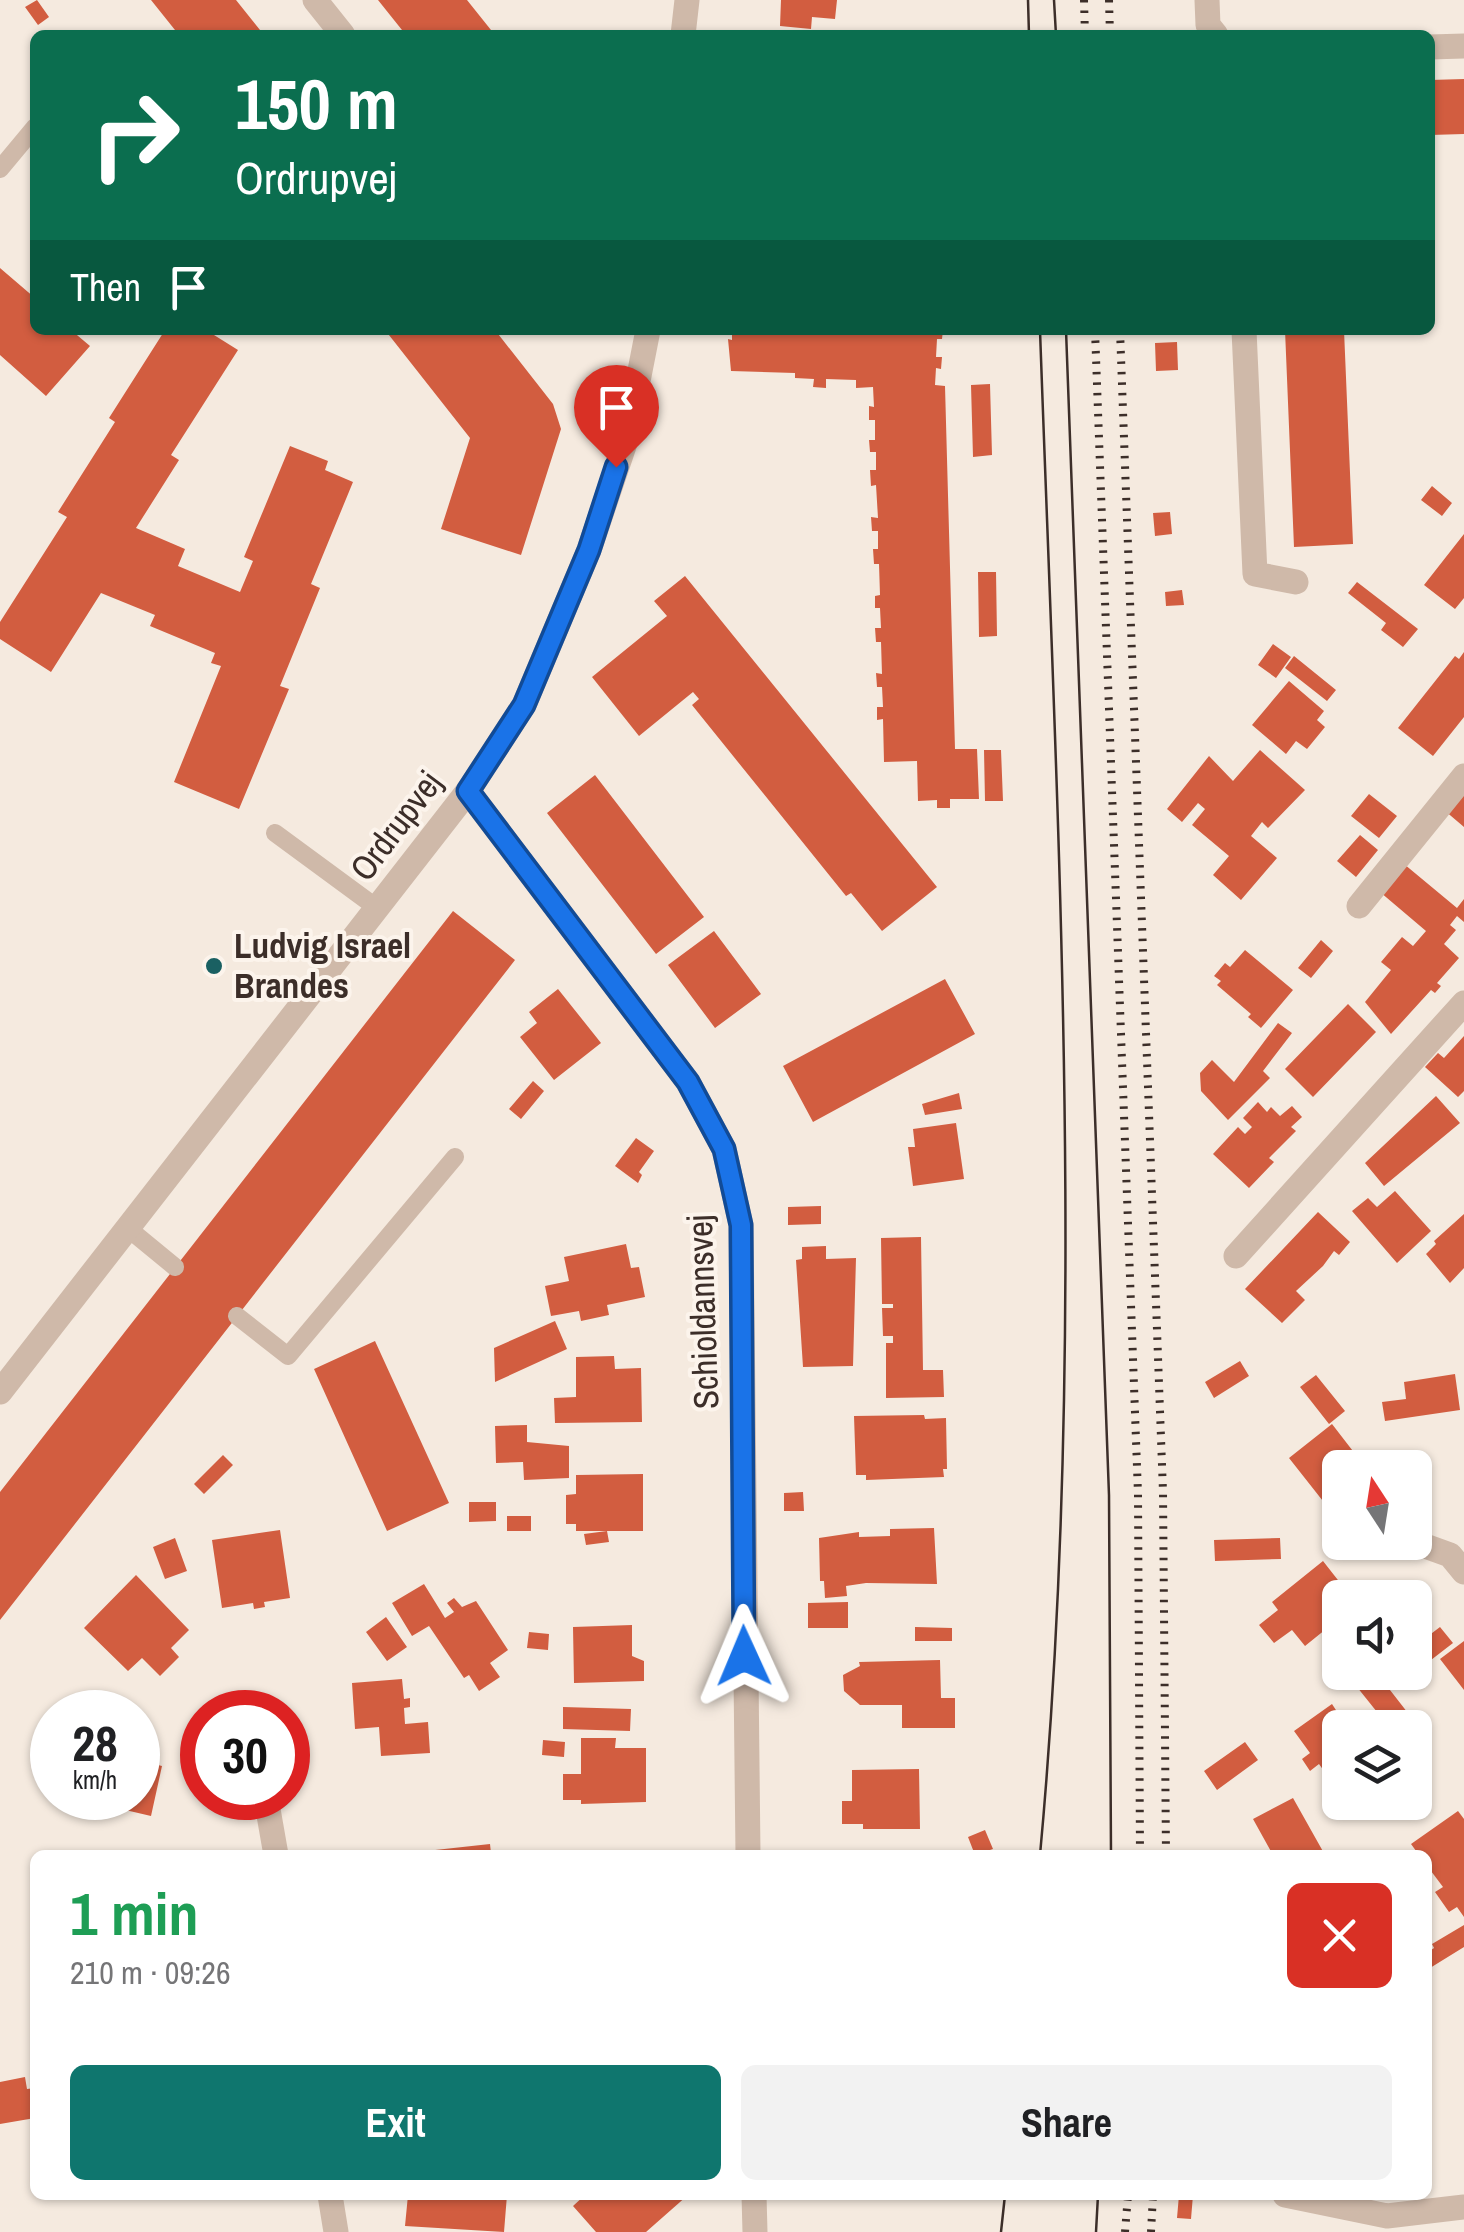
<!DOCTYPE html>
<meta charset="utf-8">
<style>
body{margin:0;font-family:"Archivo Narrow",sans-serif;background:#f2f2f2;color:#202124;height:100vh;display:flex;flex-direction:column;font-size:38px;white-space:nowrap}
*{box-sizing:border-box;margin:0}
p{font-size:32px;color:#757577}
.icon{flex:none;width:55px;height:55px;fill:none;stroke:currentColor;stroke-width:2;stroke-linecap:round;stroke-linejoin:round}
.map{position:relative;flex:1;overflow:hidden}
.panel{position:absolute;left:30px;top:1850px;width:1402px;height:350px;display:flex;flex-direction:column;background:#fff;border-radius:15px;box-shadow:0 2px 8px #0004}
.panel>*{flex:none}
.guide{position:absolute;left:30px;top:30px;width:1405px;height:305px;border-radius:15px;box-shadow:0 2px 8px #0004;background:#0b6e4f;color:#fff;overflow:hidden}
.needle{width:65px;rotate:348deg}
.fabs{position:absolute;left:1322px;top:1450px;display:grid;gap:20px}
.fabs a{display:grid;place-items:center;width:110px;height:110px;border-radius:15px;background:#fff;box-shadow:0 2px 8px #0004;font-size:50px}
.speed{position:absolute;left:30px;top:1690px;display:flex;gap:20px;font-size:50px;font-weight:700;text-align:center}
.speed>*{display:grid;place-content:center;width:130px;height:130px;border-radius:50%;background:#fff;box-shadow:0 2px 8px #0004;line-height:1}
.speed small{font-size:25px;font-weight:400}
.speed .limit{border:15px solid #d22;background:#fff;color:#111}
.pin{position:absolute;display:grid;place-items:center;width:85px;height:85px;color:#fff;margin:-102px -42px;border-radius:50% 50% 50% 0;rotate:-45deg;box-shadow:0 0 10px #0007}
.pin .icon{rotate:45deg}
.me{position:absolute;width:110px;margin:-55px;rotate:359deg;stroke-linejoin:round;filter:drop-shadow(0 0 8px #0008)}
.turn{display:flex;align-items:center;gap:35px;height:210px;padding:0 40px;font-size:45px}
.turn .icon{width:130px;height:130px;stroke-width:2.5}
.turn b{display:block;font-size:70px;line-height:85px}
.then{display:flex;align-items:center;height:95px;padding:0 40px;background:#0003;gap:20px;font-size:38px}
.round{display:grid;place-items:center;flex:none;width:105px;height:105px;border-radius:15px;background:#f2f2f2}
.overview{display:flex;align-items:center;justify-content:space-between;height:170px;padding:0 40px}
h1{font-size:60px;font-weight:800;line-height:75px;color:#1e9e55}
.button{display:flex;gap:20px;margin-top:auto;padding:20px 40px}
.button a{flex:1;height:115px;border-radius:15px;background:#0f766e;color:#fff;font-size:40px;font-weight:800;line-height:115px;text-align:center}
.button a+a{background:#f2f2f2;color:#202124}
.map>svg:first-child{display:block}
</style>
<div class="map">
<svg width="1464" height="2232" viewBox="0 0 1464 2232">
<rect width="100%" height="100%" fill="#f5eadf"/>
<path fill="#d25d40" d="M37,0l12,17 -11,8 -13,-18z
M151,0h85l28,35h-85z
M378,0h89l28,35h-89z
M781,0h56l-2,19 -23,-2 -1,12 -31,-3z
M1464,79v55l-34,1v-55z
M0,268l35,30v32h36l19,16 -44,50 -46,-41z
M165,330h41l32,20 -67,105 8,5 -43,68 49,21 -7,17 62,26 13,-31 -9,-4 46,-111 38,15 -3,9 28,12 -42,102 9,4 -40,98 9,3 -50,120 -65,-27 47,-116 -10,-3 4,-10 -65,-27 5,-11 -54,-22 -50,79 -51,-33v-17l67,-105 -9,-5 57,-90 -6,-4z
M385,330h110l58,74 8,25 -40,126 -80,-26 29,-91z
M732,330h211l-1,9h-5l-1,18h6l-1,12 -5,-1 -1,17 10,1 10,363h22l2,50h-29v9h-13v-8l-19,1 -1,-40 -33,1 -1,-43 -6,1v-13h6l-1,-20h-5l-1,-14 6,1 -1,-32h-5l-1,-14h6l-1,-20h-5v-12l5,-1 -1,-31h-5l-1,-15h5v-18h-6l-1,-14 7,1 -2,-33 -5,1 -1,-16h6v-18h-6l-1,-12h6v-20h-6v-14l5,1 -1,-20 -17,1v-8l-30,-1v9l-13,-1 1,-8 -19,-1v-5l-64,-2 -3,-32 4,1z
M1285,330h59l9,214 -59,3z
M1177,342l1,28 -22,1 -1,-28z
M990,384l2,71 -19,2 -2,-72z
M1432,486l20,17 -10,13 -21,-16z
M1170,512l2,22 -17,2 -2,-23z
M1464,534v64l-9,11 -31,-24z
M978,572h18l1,64 -18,1z
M685,576l252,311 -55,44 -31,-38 -5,3 -154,-191 7,-6 -6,-7 -54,44 -47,-59 75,-61 -13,-15z
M1357,582l61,47 -15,18 -22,-17 5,-7 -38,-30z
M1182,590l2,15 -18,1 -1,-14z
M1273,644l18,13 -15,21 -18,-13z
M1464,652v65l-31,39 -35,-28 57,-72 4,3z
M1294,656l42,34 -9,11 -42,-33z
M1289,681l35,30 -7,9 8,7 -18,22 -11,-8 -10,13 -34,-29z
M984,750h17l2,51h-18z
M1260,750l45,40 -37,38 -6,-6 -11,14 26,22 -36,42 -28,-25 16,-19 -37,-31 13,-16 -7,-6 -16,19 -15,-13 42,-53 24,25z
M595,775l109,142 -48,37 -109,-141z
M1464,786v41l-20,-17z
M1369,794l28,22 -18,22 -28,-22z
M1360,835l18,15 -22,27 -19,-16z
M1404,864l53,44 7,-9v23l-7,-6 -7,9 6,5 -12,14 15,14 -22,25 4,3 -6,7 -4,-3 -40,44 -26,-32 26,-32 -10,-8 21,-25 11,9 13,-15 -46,-39z
M453,911l62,49 -515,660v-128z
M714,931l47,63 -46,34 -47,-63z
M1321,940l12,11 -22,27 -13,-10z
M1245,950l48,40 -32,38 -13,-11 3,-3 -34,-29 4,-4 -7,-5 11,-13 5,4z
M945,979l30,55 -162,88 -30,-56z
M558,989l43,54 -47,37 -34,-43 17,-14 -8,-11z
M1348,1004l28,28 -63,65 -28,-28z
M1278,1023l14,10 -29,38 7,7 -42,42 -27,-29 -1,-18 12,-13 22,22z
M1464,1036v55l-6,6 -33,-30 13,-14 6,5z
M533,1081l11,10 -23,28 -12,-10z
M959,1093l3,16 -37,6 -3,-11z
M1436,1096l24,27 -76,63 -19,-23z
M1258,1102l9,10 4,-5 9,9 12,-10 10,11 -11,10 5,4 -27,27 5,4 -25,26 -36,-34 25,-27 7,7 7,-7 -9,-9z
M956,1123l8,56 -51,7 -5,-39h7l-2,-18z
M636,1138l18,13 -15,21 3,3 -4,8 -23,-17z
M1395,1191l36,40 -34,32 -45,-52 16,-13 9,9z
M821,1206v18l-33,1v-18z
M1318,1212l32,30 -11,13 -5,-4 -11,15 -27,25 9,9 -23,23 -37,-34z
M1464,1214v54l-14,15 -24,-29 10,-10 -2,-3z
M921,1237l2,133h20l1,27 -58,1v-55h7v-7h-10l-1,-28h11v-4h-11l-1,-66z
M626,1244l5,24 8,-1 6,30 -38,8 2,10 -28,6 -2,-10 -28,5 -6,-30 24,-5 -5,-24z
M826,1246v13l30,-1 -3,108 -50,1 -7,-107 6,-1v-12z
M555,1321l12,28 -72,33 -1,-34z
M375,1341l74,162 -62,28 -73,-162z
M614,1356l1,13 26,-1 1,54 -87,1 -1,-25 22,-1v-40z
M1240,1361l9,15 -35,22 -9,-16z
M1455,1374l5,36 -75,11 -3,-19 24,-3 -2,-17z
M1316,1375l29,36 -16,13 -29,-37z
M924,1415l1,4 21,-1 1,51h-4l1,8 -78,3v-5h-10l-2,-59z
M1332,1424l34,44h-26v34l-10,8 -41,-52z
M527,1425v17l42,4v32l-45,2 -1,-18 -27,1 -1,-37z
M223,1455l10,10 -29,29 -10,-10z
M643,1474v57h-67v-7h-10v-29l10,-1v-19z
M803,1492l1,19h-20v-18z
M469,1502h27v19l-27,1z
M507,1516h24v15h-24z
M934,1528l3,56 -71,-1 -20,3 1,10 -22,2 -1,-17h-4l-1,-43 40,-6v5l31,-1v-7z
M280,1530l10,68 -26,4 1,5 -11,2 -1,-6 -31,5 -10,-68z
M607,1531l2,11 -23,3 -2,-11z
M175,1538l12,33 -22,8 -12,-32z
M1280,1538l1,21 -66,2 -1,-21z
M1323,1561l29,37h-12v39l-9,-12 -26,21 -13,-16 -18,13 -15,-18 19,-15 -6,-8z
M136,1575l53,55 -18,18 8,9 -19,19 -18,-18 -14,13 -44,-43z
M424,1584l21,34 9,-6 -7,-9 7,-5 8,9 14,-6 32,49 -18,13 10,14 -21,14 -10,-16 -5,3 -35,-52 -17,10 -20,-33z
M848,1602v26h-40v-25z
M386,1617l21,30 -20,14 -21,-29z
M632,1625v31l12,5v20l-70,2 -1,-56z
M915,1627l37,1v13h-37z
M1440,1627l13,16 -44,34 -3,-5h9v-26z
M529,1632l20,2 -1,16 -21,-2z
M1464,1641v49l-24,-31z
M940,1660l1,38h14v30h-53v-23h-42l-16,-14 -1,-16 17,-9 -1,-4z
M1376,1672l35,45 -14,11 -11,-14 -5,3 -24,-30z
M402,1679l2,20 6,-1v9l-6,1 1,16 23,-2 2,31 -49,3 -2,-29 -24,2 -3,-46z
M1332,1704l13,20 8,-6 7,10h-20v53l-6,4 -15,-21 -9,7 -8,-12 8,-6 -16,-22z
M563,1707l68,2 -1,22 -67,-2z
M47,1738l5,1v35l-12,-3z
M581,1738h35l-1,10h31v54l-65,2v-4h-18v-26h18z
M543,1740l22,2 -1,15 -22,-2z
M1245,1742l13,18 -41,30 -13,-19z
M138,1760l24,6 -11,50 -47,-11 -3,13 -34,-7 3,-13h68z
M919,1769l1,60h-57v-5h-21v-23h10v-31z
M1293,1798l32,57h-52l-20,-36z
M1458,1811l6,8v98l-7,-10 -8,5 -14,-20 8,-5 -15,-20v-12h-9l-8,-11z
M985,1830l8,19 -18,6 -7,-18z
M490,1844l1,9 -14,2h-50l-1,-4z
M1464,1925v22l-34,21 -2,-16 6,-4 -2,-4z
M25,2077l2,12 8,-1v30l-35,6v-42z
M408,2195h99l-3,37 -99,-6z
M585,2195h103l-42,37h-50l-23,-26z
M1179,2195h14l-2,24 -14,-1z"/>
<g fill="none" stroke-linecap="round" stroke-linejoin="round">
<path stroke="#cfb9a9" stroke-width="18" d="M0,169l35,-42
M275,833l102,75
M130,1230l45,37
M237,1316l51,40 167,-199"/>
<path stroke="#cfb9a9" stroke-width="25" d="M315,0l28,35
M1207,0l1,25 8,10
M1430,47l34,-1
M1244,330l11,244 41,8
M468,791l220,291 36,67 17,76 7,630
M1359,906l105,-130
M1236,1256l228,-253
M1414,1542l36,13 14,17
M266,1798l10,57
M330,2195l6,37
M754,2195l1,37
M1285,2195l102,21 77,-9"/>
<path stroke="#cfb9a9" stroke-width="25" d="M683,35l4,-35
M0,1392l468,-601 56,-86 65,-155 38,-113 21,-107"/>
<path stroke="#3c2e29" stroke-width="2.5" d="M1028,0l1,35
M1054,0l2,35
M1066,330l43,1165 2,360
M1040,1855c47,-508 18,-1016 0,-1525
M1001,2232l4,-37
M1096,2232l2,-37"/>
<path stroke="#3c2e29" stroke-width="8" stroke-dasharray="2.5 8" stroke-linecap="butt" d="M1084,0l1,35
M1109,0l1,35
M1095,330l43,1164 2,361
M1120,330l43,1162 3,363
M1125,2232l3,-37
M1151,2232l2,-37"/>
</g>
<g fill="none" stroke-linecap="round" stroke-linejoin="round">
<defs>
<path id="route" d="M616,467l-27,83 -65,155 -56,86 220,291 36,67 17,76 3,431"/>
</defs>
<use href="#route" stroke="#114b97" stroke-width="25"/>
<use href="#route" stroke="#1a73e8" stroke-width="18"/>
</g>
<circle fill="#1a6062" stroke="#fcf4ec" stroke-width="4" cx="214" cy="966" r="10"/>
<g text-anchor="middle" stroke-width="8" stroke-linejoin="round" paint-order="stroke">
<g font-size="35" fill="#3c2e29" stroke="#fcf4ec">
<text transform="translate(396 826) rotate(-53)" y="12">Ordrupvej</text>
<text transform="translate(703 1312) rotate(-92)" y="12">Schioldannsvej</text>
</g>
<g font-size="35" font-weight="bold" fill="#3c2e29" stroke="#fcf4ec" text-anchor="start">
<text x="234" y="958">Ludvig Israel<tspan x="234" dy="40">Brandes</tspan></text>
</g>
</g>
</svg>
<div class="fabs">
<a><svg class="needle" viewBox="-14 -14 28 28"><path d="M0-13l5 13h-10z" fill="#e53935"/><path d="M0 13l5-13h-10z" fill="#757577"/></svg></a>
<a><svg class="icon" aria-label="sound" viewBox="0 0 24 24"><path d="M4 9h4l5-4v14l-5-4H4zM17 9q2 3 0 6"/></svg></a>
<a><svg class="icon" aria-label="layers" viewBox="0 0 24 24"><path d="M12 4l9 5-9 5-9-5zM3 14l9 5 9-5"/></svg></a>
</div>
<div class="speed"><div>28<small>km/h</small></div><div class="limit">30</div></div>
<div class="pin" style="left:616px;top:467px;background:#d93025"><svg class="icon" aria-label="arrive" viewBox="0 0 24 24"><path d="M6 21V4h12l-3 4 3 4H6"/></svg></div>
<svg class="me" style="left:744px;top:1656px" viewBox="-20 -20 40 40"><path d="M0-17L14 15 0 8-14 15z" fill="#1a73e8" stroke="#fff" stroke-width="4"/></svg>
<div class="guide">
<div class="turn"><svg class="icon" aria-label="right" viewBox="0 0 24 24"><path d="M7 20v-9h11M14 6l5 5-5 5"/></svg><div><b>150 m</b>Ordrupvej</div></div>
<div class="then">Then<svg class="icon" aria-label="arrive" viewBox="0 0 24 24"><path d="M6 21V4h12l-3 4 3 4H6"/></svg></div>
</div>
<section class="panel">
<div class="overview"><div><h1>1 min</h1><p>210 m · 09:26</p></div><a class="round" style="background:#d93025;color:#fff"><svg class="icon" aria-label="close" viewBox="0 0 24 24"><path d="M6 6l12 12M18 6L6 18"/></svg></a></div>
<div class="button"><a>Exit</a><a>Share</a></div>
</section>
</div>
